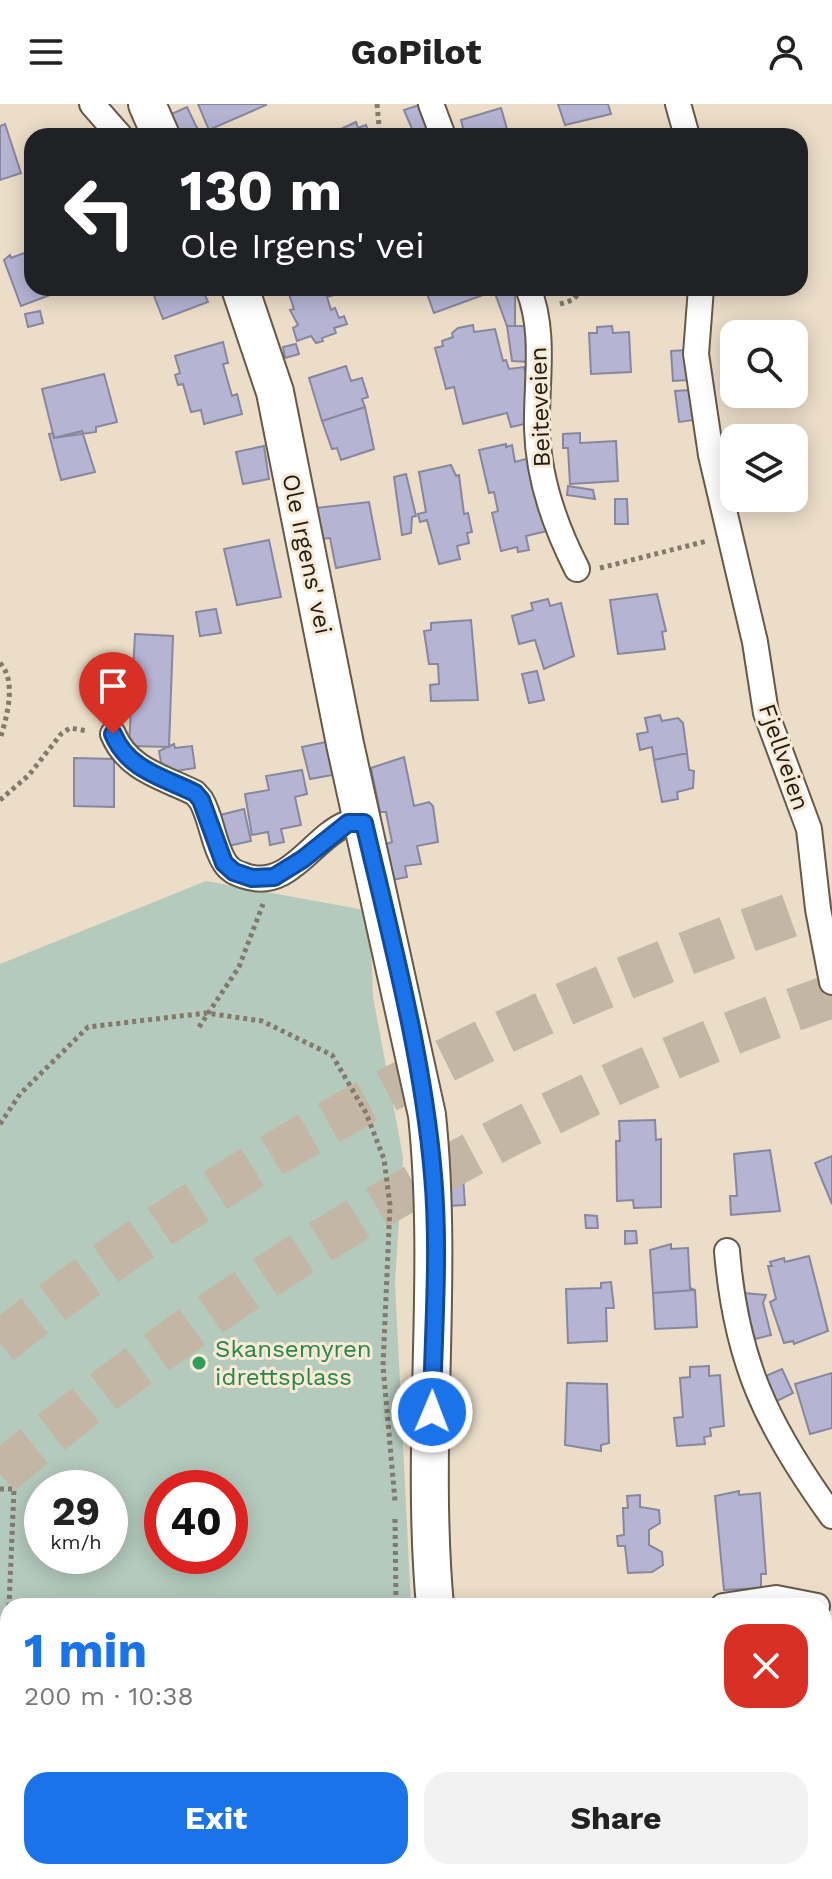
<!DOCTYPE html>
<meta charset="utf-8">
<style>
body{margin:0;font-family:"Work Sans",sans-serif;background:#f2f2f2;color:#222;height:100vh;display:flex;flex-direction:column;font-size:30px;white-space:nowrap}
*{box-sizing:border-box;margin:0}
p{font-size:26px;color:#767676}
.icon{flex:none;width:44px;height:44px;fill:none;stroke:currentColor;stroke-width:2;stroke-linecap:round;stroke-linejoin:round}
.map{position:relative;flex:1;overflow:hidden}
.sheet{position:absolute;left:0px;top:1494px;width:832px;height:282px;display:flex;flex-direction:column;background:#fff;border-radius:24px 24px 0 0;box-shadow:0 4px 20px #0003}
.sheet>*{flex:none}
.guide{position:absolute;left:24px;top:24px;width:784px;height:168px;border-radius:24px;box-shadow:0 4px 20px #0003;background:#202124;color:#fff;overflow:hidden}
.controls{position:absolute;left:720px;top:216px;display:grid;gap:16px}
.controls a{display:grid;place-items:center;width:88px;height:88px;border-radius:16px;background:#fff;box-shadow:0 4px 20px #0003;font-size:40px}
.speed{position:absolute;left:24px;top:1366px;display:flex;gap:16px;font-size:40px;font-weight:700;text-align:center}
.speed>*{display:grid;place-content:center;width:104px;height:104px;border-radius:50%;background:#fff;box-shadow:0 4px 20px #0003;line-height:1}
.speed small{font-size:20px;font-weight:400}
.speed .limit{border:12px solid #d22;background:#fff;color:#111}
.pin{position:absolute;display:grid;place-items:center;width:68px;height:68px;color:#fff;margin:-82px -34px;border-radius:50% 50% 50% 0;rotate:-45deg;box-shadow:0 0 8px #0007}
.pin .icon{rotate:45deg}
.me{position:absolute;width:88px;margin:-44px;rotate:1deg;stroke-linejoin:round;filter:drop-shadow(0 0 6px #0008)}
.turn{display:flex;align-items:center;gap:28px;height:168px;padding:0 24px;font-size:36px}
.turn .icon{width:104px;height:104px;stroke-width:2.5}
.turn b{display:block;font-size:56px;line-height:68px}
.round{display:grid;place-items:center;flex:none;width:84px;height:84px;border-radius:24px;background:#f2f2f2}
.headline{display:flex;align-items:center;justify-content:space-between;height:136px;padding:0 24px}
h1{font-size:48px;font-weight:700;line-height:60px;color:#1a73e8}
.button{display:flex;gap:16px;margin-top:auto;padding:16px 24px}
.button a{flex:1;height:92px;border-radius:24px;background:#1a73e8;color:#fff;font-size:32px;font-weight:700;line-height:92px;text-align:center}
.button a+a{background:#f2f2f2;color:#222}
header{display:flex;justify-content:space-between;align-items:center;height:104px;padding:0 24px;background:#fff;font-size:36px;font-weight:700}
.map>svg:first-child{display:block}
</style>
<header><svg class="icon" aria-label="menu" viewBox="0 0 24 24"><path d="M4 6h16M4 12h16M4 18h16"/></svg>GoPilot<svg class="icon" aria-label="person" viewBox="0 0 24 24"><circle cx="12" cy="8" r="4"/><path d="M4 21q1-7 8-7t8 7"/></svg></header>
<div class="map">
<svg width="832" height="1775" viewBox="0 0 832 1775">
<rect width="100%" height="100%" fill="#ebddc8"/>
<path fill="#b4cabd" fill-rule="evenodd" d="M206,777l164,30 3,86 30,160 -8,125 16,324h-403v266h429l1,7h-438v-915zM42,1384h68v68h-68zM162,1384h68v68h-68z"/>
<path fill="#b5b4d3" stroke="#87879d" stroke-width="2" d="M198,0h67l1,1 -57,25z
M422,0l13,32h-20l-11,-26z
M558,0h50l3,10 -46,11z
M187,3l8,17 7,12h-24l-13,-19z
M501,4l8,28h-44l-4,-16z
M356,18l2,6 8,-3 4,11h-44z
M5,20l16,49 -21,7v-54z
M32,146v38l34,1 -45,17 -17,-46 6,-5 1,3z
M151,184h51l6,14 -45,17z
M287,184h51l2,5 -13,4 4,13 4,-2 4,10 5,-2 3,8 -13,4 2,5 -14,5 1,3 -7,2 -5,-7 -14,5 -4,-13 5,-3 -8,-15 4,-1z
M425,184h65l1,4 -57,21z
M493,184h18l4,8v30h-8z
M40,207l3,12 -15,4 -3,-13z
M473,221l1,7 21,-3 8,32 3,-1 3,9 15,-2 6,29 -1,27 -18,4 -4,-14 -44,11 -9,-37 -8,2 -11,-41 8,-2 -1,-5 11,-4 -1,-4 6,-5z
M507,222h23l-1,36 -17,-1z
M612,222l1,7 16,-1 2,40 -40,2 -2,-41h8v-6z
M223,238l5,21 -5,1 9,32 5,-2 5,20 -38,10 -3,-14 -10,2 -8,-28 -5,1 -3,-10 5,-2 -5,-17z
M296,240l3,10 -14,4 -2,-11z
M688,246l1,30 -16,1 -2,-30z
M346,262l5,15 11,-3 6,19 -6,2 3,8 -43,14 -13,-43z
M104,270l13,48 -21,5v5l-42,6 -12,-49z
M690,286l4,30 -15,2 -4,-31z
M365,303l9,42 -33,11 -4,-12 -5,1 -10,-28z
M82,327l13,41 -34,8 -12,-46 4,-1 1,5z
M580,329v10l36,-2 2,40 -48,3 -2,-36h-5v-14z
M506,340v3l6,-2 3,17 15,-4 17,73 -21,5 3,14 -11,2 -1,-5 -16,4 -9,-38 6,-2 -4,-19 -5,1 -10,-43z
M264,342l5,33 -26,5 -7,-32z
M451,361l5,11 3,-1 5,39 4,-1 4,19 -5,1 2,10 -12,3 3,13 -21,5 -12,-44 -7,2 -2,-8 8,-2 -7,-40z
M406,370l10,42 -4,1 -1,16 -9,2 -8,-58z
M568,382l25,4 2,9 -28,-4z
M615,395h12l1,25h-13z
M369,398l11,57 -44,9 -6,-30 -8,1 -7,-31z
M269,436l12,57 -44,8 -13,-56z
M657,490l9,37 -4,1 3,17 -47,5 -8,-54z
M548,495l2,7 11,-3 13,53 -30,13 -9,-29 -16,4 -7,-28 21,-6 -2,-7z
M216,505l5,24 -21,3 -4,-24z
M471,516l7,80 -47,1 -1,-16 9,-1 -1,-20h-9l-5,-33 7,-1v-7z
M135,530l38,2 -4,111 -40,-1z
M537,567l7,29 -15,3 -7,-29z
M660,611l2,6 16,-3 5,5 4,30 -33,7 -2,-13 -12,3 -3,-16 11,-2 -3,-14z
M331,637l7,33 -28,5 -8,-32z
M174,640l1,4 17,-2 3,22 -32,5 -4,-22z
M687,649l2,17 5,1 -1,17 -16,4 1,7 -16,3 -8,-42z
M404,653l10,49 15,-4 4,4 5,36 -21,4 4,18 -16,2 2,11 -15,3 -8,-35 8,-3 -6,-30h-6l-9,-44z
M74,654l40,1v48l-40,-1z
M302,666l5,24 -12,3 6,28 -20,4 3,13 -14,3 -2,-13 -16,3 -7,-41 24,-4 -3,-14z
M244,705l7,32 -23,5 -8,-31z
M655,1016l1,20 5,-1v68l-27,1 -1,-8 -16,1 -1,-60h4l-1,-20z
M770,1046l10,61 -49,4 -1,-19h7l-3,-42z
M832,1052v48l-17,-41z
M463,1073l2,28 -17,1 -2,-28z
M585,1111l12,1 1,12h-12z
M625,1127h11l1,12 -12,1z
M671,1140v5l17,-1 2,40 5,2 -42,3 -3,-43z
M809,1152l19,75 -34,13 -1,-3 -9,2 -14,-41 6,-3 -8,-33h4l-2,-4 14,-4 1,4z
M611,1178l3,26h-8l1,33 -39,2 -2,-54 35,-1v-5z
M695,1186l2,37 -42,2 -2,-36z
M743,1189l23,2 -3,8 8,32 -16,4 -5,7z
M709,1262v10l11,-1 4,51 -14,2 1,8 -7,1 1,7 -28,2 -3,-28 9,-1 -3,-39 10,-1v-10z
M782,1265l11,24 -22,11 -12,-25z
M832,1269v55l-22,6 -15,-50z
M567,1279l40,1 2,59 -8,2v6l-36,-6z
M739,1387v4l21,-2 6,81h-5v14l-37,2 -9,-94z
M640,1391v12l19,3 1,13 -11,7v15l13,7 1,13 -11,7 -24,1 -3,-27h-7l-1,-10 7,-1 -1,-27h5l-1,-12z
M0,1568h4l-4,108z
M824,1699l8,2 -1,31 -7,-1z
M824,1757l8,1v17h-10z
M84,1768h37l-1,7h-36z"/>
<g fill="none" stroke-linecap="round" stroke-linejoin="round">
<path stroke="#c3b6a4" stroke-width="44" stroke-dasharray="44 22" stroke-linecap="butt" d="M0,1239c249,-197 531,-342 832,-442
M0,1370c247,-205 528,-373 832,-478"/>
<defs>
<path id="street" d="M92,0l28,32
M431,0l12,32
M678,0l9,32
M528,184c18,44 8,94 9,140 1,49 18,98 40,141
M701,184l-5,66 15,101 44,187 11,71 43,116 9,80 14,73
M113,630c15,36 50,43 82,59l6,7c11,19 12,45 24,63 5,8 12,10 20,13 44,15 67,-38 101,-52 5,-2 12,-1 18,-1
M727,1147c9,111 40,175 105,265
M723,1502l53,-8 41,8
M824,1621l8,-4
M789,1775l1,-7"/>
<path id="secondary" d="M147,0l14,32
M240,184l35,104 70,352 82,371c17,164 -7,328 8,491
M461,1768l1,7"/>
</defs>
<use href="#street" stroke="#665948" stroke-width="28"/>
<use href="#secondary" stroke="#665948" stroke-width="40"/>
<path stroke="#837a6c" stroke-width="5" stroke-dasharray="4 4" stroke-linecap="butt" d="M377,0l3,32
M560,200l13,-4 10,-12
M600,464l107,-27
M0,559c17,18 7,54 0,76
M0,696l29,-25 32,-41 9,-6 18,3
M199,923l40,-60 24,-63
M0,1020l20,-30 68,-67 118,-14 56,8 70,34 34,58 18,46 6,46 -7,161 12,135
M0,1385h14l-5,117
M395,1415l1,87
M8,1528v41
M247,1768l10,7
M12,1775l1,-7"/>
<use href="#street" stroke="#fff" stroke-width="24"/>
<use href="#secondary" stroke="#fff" stroke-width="36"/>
</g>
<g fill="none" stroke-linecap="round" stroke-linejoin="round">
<defs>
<path id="route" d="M113,630c15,36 50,43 82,59l6,7 23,63 10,9 18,6 22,-1 29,-18 45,-36h16c27,115 59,234 69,352 7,78 0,158 -1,237"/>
</defs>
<use href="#route" stroke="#114b97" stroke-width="20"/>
<use href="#route" stroke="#1a73e8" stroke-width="14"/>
</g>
<circle fill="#2e9e5b" stroke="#f9ead5" stroke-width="3" cx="199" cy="1259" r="8"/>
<g text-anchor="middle" stroke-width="6" stroke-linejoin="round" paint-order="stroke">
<g font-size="24" fill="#211c15" stroke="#f9ead5">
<text transform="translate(540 303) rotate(-92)" y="8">Beiteveien</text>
<text transform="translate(307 450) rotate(78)" y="8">Ole Irgens' vei</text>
<text transform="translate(784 653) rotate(71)" y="8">Fjellveien</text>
</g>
<g font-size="24" fill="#27864d" stroke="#f9ead5" text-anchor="start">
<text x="215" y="1253">Skansemyren<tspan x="215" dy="28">idrettsplass</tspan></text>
</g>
</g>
</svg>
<div class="controls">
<a><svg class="icon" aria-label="search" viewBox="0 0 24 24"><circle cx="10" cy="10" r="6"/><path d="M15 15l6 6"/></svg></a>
<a><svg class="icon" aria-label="layers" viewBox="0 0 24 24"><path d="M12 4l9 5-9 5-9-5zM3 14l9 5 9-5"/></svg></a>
</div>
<div class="speed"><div>29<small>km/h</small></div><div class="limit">40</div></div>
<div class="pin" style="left:113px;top:630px;background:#d93025"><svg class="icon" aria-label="arrive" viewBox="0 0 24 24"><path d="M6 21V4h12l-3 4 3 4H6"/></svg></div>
<svg class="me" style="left:432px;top:1308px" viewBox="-20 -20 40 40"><circle r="17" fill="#1a73e8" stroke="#fff" stroke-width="3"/><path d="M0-11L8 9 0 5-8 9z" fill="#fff"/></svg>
<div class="guide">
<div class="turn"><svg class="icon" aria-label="left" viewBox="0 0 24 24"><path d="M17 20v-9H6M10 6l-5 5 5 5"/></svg><div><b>130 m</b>Ole Irgens' vei</div></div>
</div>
<section class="sheet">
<div class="headline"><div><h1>1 min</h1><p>200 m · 10:38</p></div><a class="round" style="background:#d93025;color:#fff"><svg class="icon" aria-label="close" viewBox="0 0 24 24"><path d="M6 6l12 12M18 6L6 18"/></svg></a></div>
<div class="button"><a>Exit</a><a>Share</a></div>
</section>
</div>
